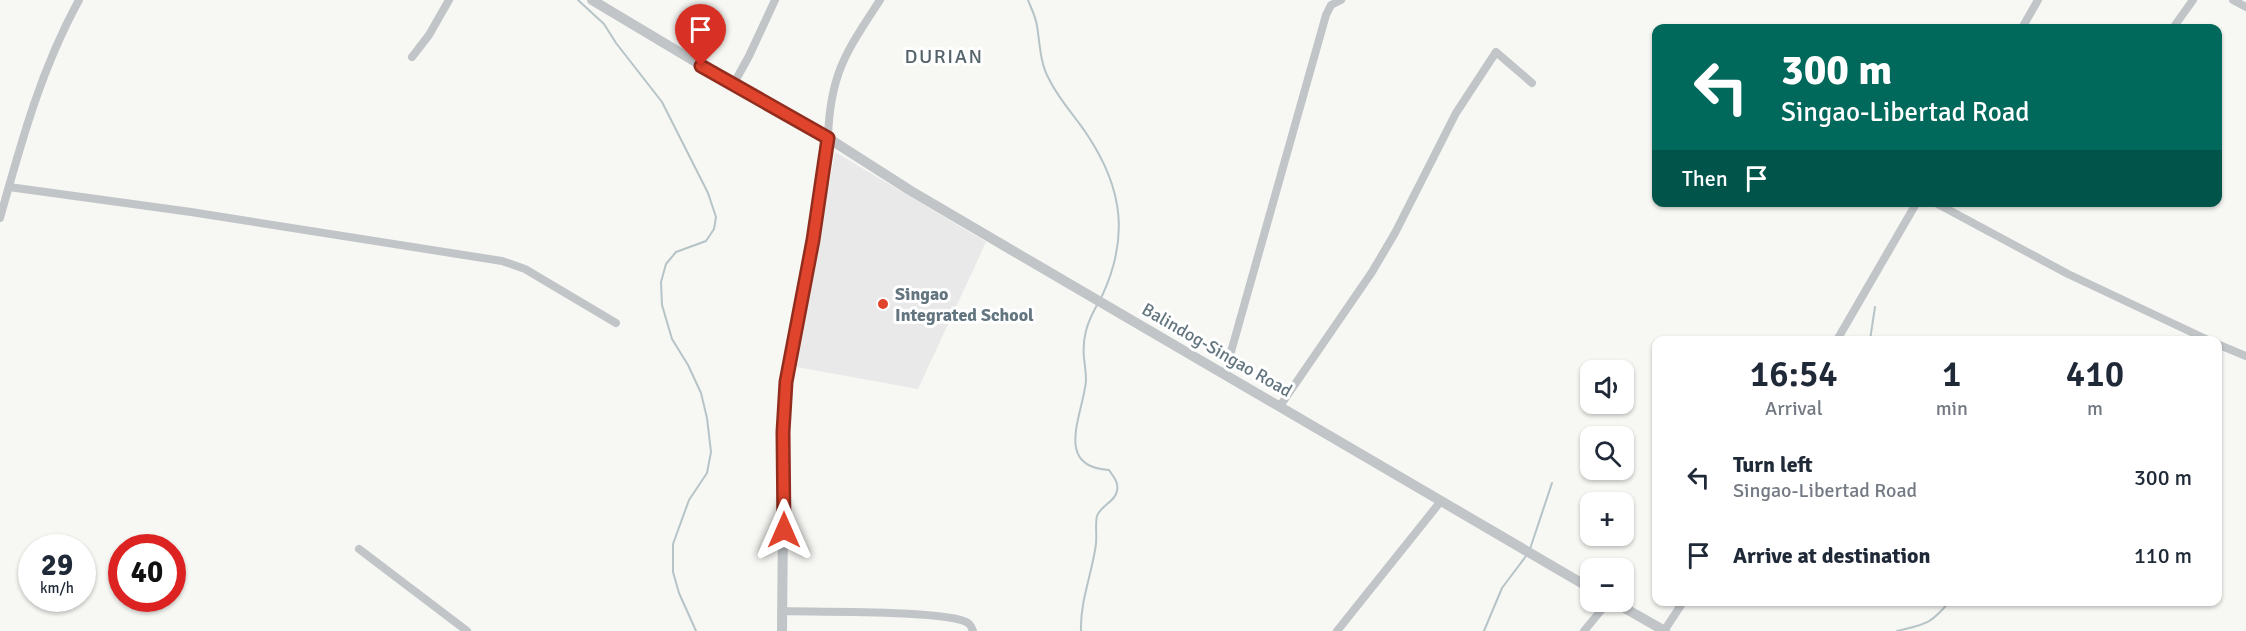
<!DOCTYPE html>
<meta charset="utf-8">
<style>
body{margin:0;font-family:Signika,sans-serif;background:#f2f2f3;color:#1f2937;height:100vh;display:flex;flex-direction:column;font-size:22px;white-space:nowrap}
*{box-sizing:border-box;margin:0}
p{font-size:20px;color:#747a83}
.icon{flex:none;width:33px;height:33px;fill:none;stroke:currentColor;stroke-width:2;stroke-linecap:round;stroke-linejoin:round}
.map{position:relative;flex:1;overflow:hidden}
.drawer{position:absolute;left:1652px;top:336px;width:570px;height:270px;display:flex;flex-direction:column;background:#fff;border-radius:12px;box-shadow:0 2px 4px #0004}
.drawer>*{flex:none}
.top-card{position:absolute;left:1652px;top:24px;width:570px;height:183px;border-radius:12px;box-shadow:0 2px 4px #0004;background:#00695c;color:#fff;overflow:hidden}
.buttons{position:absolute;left:1580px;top:360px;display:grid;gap:12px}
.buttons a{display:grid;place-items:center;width:54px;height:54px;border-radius:12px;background:#fff;box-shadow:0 2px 4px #0004;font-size:30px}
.speed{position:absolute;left:18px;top:534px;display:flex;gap:12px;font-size:30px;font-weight:700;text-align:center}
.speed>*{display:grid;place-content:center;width:78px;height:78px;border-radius:50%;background:#fff;box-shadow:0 2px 4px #0004;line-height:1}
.speed small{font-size:15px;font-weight:400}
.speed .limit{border:9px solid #d22;background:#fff;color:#111}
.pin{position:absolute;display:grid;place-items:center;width:51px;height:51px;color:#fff;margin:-62px -26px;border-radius:50% 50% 50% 0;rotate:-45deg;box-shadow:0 0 6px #0007}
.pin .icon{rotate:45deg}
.me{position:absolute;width:66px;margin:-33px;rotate:0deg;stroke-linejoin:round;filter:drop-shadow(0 0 4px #0008)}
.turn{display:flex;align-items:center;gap:21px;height:126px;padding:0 30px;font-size:27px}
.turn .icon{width:78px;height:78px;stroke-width:2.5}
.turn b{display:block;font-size:42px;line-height:51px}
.then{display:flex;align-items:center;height:57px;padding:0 30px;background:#0003;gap:12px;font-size:22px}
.eta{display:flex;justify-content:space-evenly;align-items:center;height:102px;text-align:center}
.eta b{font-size:36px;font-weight:600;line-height:42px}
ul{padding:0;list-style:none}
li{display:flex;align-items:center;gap:18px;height:78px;padding:0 30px}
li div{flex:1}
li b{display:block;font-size:22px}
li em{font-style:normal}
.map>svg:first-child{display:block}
</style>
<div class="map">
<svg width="2246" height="631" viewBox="0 0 2246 631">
<rect width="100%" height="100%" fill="#f7f7f4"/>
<path fill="#e8e9e8" d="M835,152l151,90 -68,147 -121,-22z"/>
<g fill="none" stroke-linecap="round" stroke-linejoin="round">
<path stroke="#b6c4c7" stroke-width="2" d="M578,0l26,24 12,19 46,59 46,91 8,24 -2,12 -8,12 -30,11 -10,12 -5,18 1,23 10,34 16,26 13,28 6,25 4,34 -4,21 -18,27 -16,44v28l6,21 17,38
M1028,0c3,8 8,17 9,26 3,18 3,37 12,53 10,21 27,38 39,57 35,53 41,102 14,160
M1870,340l5,-33
M1530,549l22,-66
M1081,631c-1,-30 11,-57 15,-87 1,-9 -1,-20 1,-28 4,-11 18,-14 20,-25 2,-9 -4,-15 -8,-21 -56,-3 -26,-56 -23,-89 0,-8 -1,-15 -2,-23 -2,-20 3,-35 13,-53
M1484,631l18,-43 24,-32
M1897,631c28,-7 33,-6 52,-29"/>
<path stroke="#c1c5c8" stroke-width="8" d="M2233,0l13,7
M2022,28l16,-28
M2173,28l20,-28
M412,57l17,-22 20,-35
M733,85l16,-29 26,-56
M828,138c2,-64 18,-86 52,-138
M9,187l182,25 311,49 23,8 91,54
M1934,202l134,72 140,66
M0,218c21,-75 41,-149 79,-218
M1837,340l80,-138
M2217,344l29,12
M1225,373l101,-358 5,-10 10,-5
M1280,406l92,-134 23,-39 61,-120 40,-61 36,31
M359,549l108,82
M783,611c30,1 167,-1 185,12 3,2 4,5 5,8
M1337,631l104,-130
M1584,631l24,-29
M1664,631l19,-29"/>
<path stroke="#c1c5c8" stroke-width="10" d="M592,0l169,101 67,37 83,53 109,64 570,333
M1614,602l51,29
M782,631l2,-223 3,-26 26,-142 15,-102"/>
</g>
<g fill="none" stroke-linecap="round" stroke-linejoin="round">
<defs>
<path id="route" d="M701,66l127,72 -15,102 -27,142 -3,50 1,98"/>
</defs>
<use href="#route" stroke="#922c1d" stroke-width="15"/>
<use href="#route" stroke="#e0442c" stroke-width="10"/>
</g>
<circle fill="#e0442c" stroke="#fff" stroke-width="2" cx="883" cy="304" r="6"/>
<g text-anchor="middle" stroke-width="6" stroke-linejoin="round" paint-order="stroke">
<g font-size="18" font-weight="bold" fill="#63757f" stroke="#fff" text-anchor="start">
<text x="895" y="300">Singao<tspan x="895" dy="21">Integrated School</tspan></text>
</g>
<g font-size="18" fill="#63757f" stroke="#fff">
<text transform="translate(1217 350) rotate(30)" y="6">Balindog-Singao Road</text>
</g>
<g font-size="20" letter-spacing="1.5" fill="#55636a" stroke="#fff">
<text x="944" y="63">DURIAN</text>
</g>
</g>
</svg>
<div class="buttons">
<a><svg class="icon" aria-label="sound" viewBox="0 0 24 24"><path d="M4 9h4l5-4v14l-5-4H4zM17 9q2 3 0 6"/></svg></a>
<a><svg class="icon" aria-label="search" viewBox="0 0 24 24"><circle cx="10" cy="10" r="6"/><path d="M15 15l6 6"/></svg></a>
<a>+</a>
<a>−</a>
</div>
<div class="speed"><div>29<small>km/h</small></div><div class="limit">40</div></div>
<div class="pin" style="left:701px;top:66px;background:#d93025"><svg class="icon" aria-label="arrive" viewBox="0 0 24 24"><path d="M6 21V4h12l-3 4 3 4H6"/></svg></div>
<svg class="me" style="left:784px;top:530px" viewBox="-20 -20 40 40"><path d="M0-17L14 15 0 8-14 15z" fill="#e0442c" stroke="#fff" stroke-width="4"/></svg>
<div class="top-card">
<div class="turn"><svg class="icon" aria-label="left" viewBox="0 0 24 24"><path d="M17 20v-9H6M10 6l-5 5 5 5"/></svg><div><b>300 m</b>Singao-Libertad Road</div></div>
<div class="then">Then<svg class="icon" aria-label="arrive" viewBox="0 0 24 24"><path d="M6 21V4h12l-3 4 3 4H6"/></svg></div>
</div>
<section class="drawer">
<div class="eta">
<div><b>16:54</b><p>Arrival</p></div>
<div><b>1</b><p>min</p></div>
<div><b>410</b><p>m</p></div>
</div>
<ul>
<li><svg class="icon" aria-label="left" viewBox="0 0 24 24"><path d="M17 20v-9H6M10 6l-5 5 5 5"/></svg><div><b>Turn left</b><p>Singao-Libertad Road</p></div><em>300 m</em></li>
<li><svg class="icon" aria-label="arrive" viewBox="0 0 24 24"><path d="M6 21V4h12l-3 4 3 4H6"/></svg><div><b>Arrive at destination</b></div><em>110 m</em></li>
</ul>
</section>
</div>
